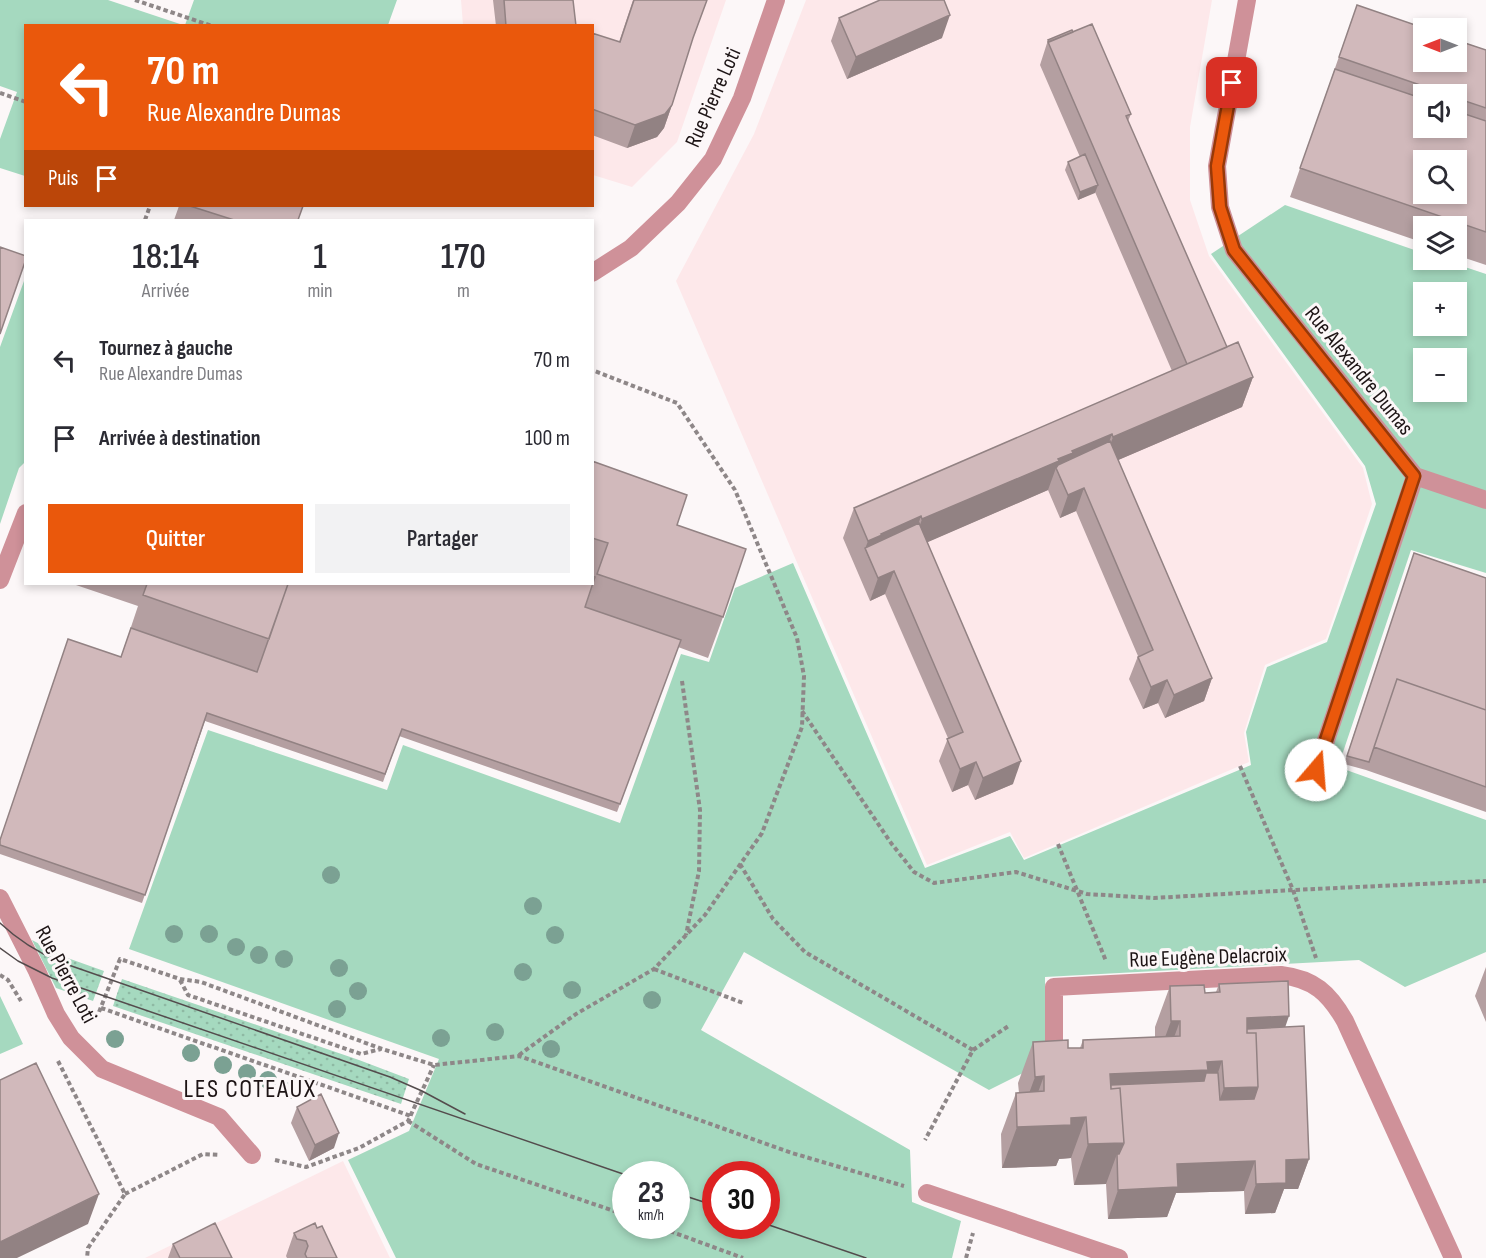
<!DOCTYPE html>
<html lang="fr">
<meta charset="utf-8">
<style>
body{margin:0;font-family:"Sofia Sans Condensed",sans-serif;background:#f2f2f3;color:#2b2b33;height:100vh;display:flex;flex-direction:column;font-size:22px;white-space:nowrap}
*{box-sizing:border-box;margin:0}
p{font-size:20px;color:#7c7c81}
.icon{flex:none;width:33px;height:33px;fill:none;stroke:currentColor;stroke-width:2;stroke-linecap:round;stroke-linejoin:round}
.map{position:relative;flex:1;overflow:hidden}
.panel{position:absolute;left:24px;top:219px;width:570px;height:366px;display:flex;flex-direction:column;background:#fff;border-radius:0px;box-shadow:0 3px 9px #0003}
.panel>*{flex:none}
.guide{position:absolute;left:24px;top:24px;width:570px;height:183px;border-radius:0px;box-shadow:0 3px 9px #0003;background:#ea580c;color:#fff;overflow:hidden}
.needle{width:39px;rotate:270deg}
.tools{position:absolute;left:1413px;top:18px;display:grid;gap:12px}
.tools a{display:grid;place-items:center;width:54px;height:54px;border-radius:0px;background:#fff;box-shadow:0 3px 9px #0003;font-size:30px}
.speed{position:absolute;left:612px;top:1161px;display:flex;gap:12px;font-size:30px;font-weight:700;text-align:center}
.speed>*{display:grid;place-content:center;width:78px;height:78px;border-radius:50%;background:#fff;box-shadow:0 3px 9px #0003;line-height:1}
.speed small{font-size:15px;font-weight:400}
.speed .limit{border:9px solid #d22;background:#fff;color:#111}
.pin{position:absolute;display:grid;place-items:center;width:51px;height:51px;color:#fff;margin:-26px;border-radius:12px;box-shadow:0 3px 9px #0006}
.me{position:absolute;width:66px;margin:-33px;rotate:18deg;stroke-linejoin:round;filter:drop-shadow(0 0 4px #0008)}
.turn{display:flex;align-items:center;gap:21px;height:126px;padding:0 24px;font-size:27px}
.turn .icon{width:78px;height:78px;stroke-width:2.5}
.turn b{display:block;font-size:42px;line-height:51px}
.then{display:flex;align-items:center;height:57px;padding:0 24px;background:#0003;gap:12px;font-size:22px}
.eta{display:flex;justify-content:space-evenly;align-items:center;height:102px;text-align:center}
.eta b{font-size:36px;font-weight:600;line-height:42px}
.cta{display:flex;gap:12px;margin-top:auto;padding:12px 24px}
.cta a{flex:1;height:69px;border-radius:0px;background:#ea580c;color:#fff;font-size:24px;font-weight:600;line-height:69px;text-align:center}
.cta a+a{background:#f2f2f3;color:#2b2b33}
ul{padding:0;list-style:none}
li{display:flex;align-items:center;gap:18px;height:78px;padding:0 24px}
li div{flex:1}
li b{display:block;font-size:22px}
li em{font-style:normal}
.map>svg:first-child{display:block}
</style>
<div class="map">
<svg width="1486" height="1258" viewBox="0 0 1486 1258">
<defs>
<pattern id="grass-dots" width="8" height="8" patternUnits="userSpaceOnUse" patternTransform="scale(1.5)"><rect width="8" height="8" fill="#a5d9bf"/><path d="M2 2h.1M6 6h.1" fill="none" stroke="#8eb9a3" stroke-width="1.8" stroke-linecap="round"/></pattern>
</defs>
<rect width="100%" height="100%" fill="#fcf7f8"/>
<path fill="#fde8ea" d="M461,0h265l-49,142 -45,45 -39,-12 -1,-149 -129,-1z
M806,0h406l-22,127v73l19,56 154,212 9,36 -46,135 -61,26 -21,68 5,29 -225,96 -14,-26 -83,33 -251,-584 78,-147z
M343,1161l47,97h-245z"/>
<path fill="url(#grass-dots)" d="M32,940l30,16 42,15 -11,30 -37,-13z
M122,979l237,81 50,19 -8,25 -288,-98z"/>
<path fill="#a5d9bf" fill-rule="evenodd" d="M0,0h108l75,25 -157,1 -1,150 -25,-8v-29l17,-47 -17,-6z
M194,0h203l-9,25h-203z
M1285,205l138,48 1,7h20l42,14v299l-75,-23 -73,217 148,53v132l-81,35 -46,-27 -314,17v85l-56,28 -245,-138 -43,78 209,120 2,52 49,19 -9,37h-556l-48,-98 61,-29 30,-72 -310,-110 79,-219 179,60 16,-45 217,78 61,-169 28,8 26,-74 58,-25 132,305 85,-32 14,24 227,-95 -5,-33 21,-65 60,-25 49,-138 -11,-38 -154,-212zM1424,292h32v34h-32zM1424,358h32v34h-32zM626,1174h50v52h-50zM716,1174h50v52h-50z
M24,281h2l-1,181 -6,6 -19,56v-177z
M0,996l23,48 -23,10z"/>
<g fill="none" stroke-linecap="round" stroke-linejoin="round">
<path stroke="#8e8788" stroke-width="4" stroke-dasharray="4.5 3" stroke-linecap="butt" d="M135,0l77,26
M0,93l26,9
M145,220l5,-14
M682,681l18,129 -1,61 -13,64
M802,711l89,132 23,29 20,11 82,-11 71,22 67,4 139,-8 193,-9
M1240,766l53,124 23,68
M1058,844l48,117
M740,864l33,55 32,33 168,98 -48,90
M654,969l89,34
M0,975l8,5 13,21
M180,980l8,15 173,59 20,-5
M101,1008l310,108
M88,1022l11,-10 21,-53 60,20 21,3 181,67 52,16 85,-9 273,97 112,33
M973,1050l37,-25
M519,1055l57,-41 78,-45 51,-54 57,-82 40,-106 2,-51 -7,-38 -62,-148 -58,-87 -85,-33
M58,1061l67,133 -37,54 -1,10
M408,1121l68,43 150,51
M275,1160l31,7 53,-19 49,-27 26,-56
M125,1194l78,-40 17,1
M656,1226l87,32
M966,1258l7,-25"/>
<path stroke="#cf9199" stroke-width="18" d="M1247,0l-30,166 3,41 14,43 181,226 -99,294
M592,273l39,-25 47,-45 35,-44 29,-61 34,-98
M1415,476l71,24
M0,580l26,-67
M0,898l37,73 19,43 15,24 31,31 117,48 33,38
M1054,1064v-77l227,-12c33,4 48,18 64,46l108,237
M927,1193l192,65"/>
<path stroke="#544c4d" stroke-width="1.5" d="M0,923c18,17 37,29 60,39l330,115 32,14 43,23
M0,948l18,13 34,17 574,197
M676,1193l40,13
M766,1224l100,34"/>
</g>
<g fill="#7ba193">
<circle cx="331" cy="875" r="9"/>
<circle cx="533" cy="906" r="9"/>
<circle cx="174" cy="934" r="9"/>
<circle cx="209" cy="934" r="9"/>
<circle cx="555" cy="935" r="9"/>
<circle cx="236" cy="947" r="9"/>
<circle cx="259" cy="955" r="9"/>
<circle cx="284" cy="959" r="9"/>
<circle cx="339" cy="968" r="9"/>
<circle cx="523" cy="972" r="9"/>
<circle cx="572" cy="990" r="9"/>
<circle cx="358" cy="991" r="9"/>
<circle cx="652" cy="1000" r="9"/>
<circle cx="337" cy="1009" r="9"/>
<circle cx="495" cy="1032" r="9"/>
<circle cx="441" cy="1038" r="9"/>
<circle cx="115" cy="1039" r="9"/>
<circle cx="551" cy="1049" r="9"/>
<circle cx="191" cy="1053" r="9"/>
<circle cx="223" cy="1065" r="9"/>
<circle cx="247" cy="1073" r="9"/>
<circle cx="268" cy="1080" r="9"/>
<circle cx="292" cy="1090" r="9"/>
</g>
<path fill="#b49fa1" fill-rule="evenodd" d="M493,0h80l3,26h-80z
M633,0h74l-14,38 -21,67 -8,23 -7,9 -30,11 -35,-13v-102l27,9z
M1357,5l129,45v215l-30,-10v-29h-32v17l-134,-46zM1424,94h32v34h-32z
M839,18l103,20 -95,41 -16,-38z
M1048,40l83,74 -3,7 99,226 26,30 -11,30 -124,53 94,218 -8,23 -39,17 -7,-15 -15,6 -14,-30 9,-23 -62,-145 -16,7 -12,-28 -121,52 86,242 -38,16 -7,-15 -16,7 -13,-31 9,-23 -63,-144 -15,7 -27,-63 11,-30 318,-137 -77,-179 -17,8 -13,-30 3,-8 12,-5 -40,-92z
M179,206h124l-5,14h-124z
M592,461l85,64 46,92 -15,41 -30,-11 -61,165 -218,-76 -16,46 -178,-61 -63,182 -142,-49v-15l121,-182 17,-51 -65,-22h519z
M1414,553l72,25v234l-120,-42 -22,-6z
M1486,967v55l-11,-26z
M1219,984l67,43 23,132 -11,30h-14l-9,24 -30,1 -1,-23 -68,2 -9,24 -59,2 -2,-35 -32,1 -3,-27 -12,1 -3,7 -54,2 -1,-34 15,-41h3l-1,-10 15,-41 35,6h12l3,-8 72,-3v-10l15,-41 35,7 11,-1z
M297,1107l37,41 -25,13 -18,-38z
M317,1228l20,30h-50l-1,-2 8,-23z
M173,1244l59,14h-64z"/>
<path fill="#928283" d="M950,15l-8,23 -95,41 9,-22z
M672,105l-8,23 -7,9 -30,11 8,-23z
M1098,185l-3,8 -17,7 2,-8z
M1253,377l-11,30 -140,60 11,-30z
M1112,434l-11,30 -40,17 -5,-13 -8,22 -136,59 10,-30 136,-60 14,-8z
M1084,488l-8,23 -16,7 8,-23z
M921,516l-10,30 -40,17 -6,-14 3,-8 13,-7z
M894,571l-9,23 -15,7 8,-23z
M1212,678l-8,23 -39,17 9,-23z
M1167,680l-9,23 -15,6 8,-22z
M1021,761l-8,23 -38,16 8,-22z
M976,762l-8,23 -16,7 8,-23z
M1289,1016l-14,41 -32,-13 4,-26z
M1171,1021h9l-15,41h-9z
M1222,1061l-14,41 -103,27 5,-55 97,-12z
M1044,1076l-15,41 -9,1 15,-41z
M1258,1087l-14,41 -35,1 15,-41z
M1086,1117l-15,41 -12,1 -3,7 -54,2 15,-41 54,-9z
M339,1133l-5,15 -25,13 6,-16z
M1124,1143l-7,18v-7l-11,30 -32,1 14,-41z
M1309,1159l-11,30h-14l-9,24 -30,1 11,-30 30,-24z
M1255,1161l-11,30 -68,2 -9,24 -59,2 10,-29 59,-26z
M99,1194l-11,30 -71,34h-17v-16z"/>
<path fill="#d1b9bb" stroke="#928283" stroke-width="1.5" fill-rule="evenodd" d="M504,0h69l3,26h-70z
M634,0h73l-14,38 -21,67 -7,9 -30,11 -43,-16v-76l28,9z
M880,0h64l6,15 -94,42 -17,-39z
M1357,5l67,23v34h32v-22l30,10v58l-30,-10v-4h-10l-107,-37z
M1092,24l39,90 -5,2 101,231 -40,17 -139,-322z
M1072,30l1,2 -24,10 -1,-2z
M1335,69l89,30v29h32v-17l30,10v111l-186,-64zM1424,160h32v34h-32z
M1085,154l13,31 -18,7 -12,-30z
M190,206h113l-5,14h-64z
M0,247l26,9v3l-26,75z
M1238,342l15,35 -140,60 -1,-3 -40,17 1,2 -15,6 1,2 -137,58 -1,-3 -40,18 1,1 -14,6 -14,-33z
M1110,441l102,237 -38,17 -7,-15 -16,7 -13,-30 15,-7 -69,-162 -16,7 -12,-27 2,-3z
M592,461l95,34 -10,30 69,24 -23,68 -126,-43 11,-31 -16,-5z
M919,523l102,238 -38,17 -7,-16 -16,7 -13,-30 16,-7 -69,-161 -16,7 -13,-30z
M1414,553l72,25v132l-89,-31 -28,83 -22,-6z
M592,576l3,1 -10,30 96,33 -61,164 -218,-75 -17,45 -178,-61 -62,182 -145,-50v-5l68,-201 53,18 10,-29 126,44 31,-88h304z
M147,584h141l-19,55 -126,-44z
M1397,679l89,31v77l-112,-40z
M1288,981l1,35 -42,2v15h9l2,54 -34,1 -2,-27 -15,1 1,8 -98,4 1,15 9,-1 4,55 -36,1 -2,-27 -15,1v7l-54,2 -1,-34 28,-2v-15l-9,1 -2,-35 35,-2v8h15v-8l97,-4v-15h-9l-1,-35 34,-1 1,8 15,-1 -1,-8z
M1304,1026l5,133 -23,1v23l-30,1 -1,-23 -78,3 1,23 -60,3 -1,-36h2l5,-11 -4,-55 -9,1v-4l93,-4 2,-8h12l2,27 34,-1 4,-12 -2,-54h-9v-4z
M36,1063l63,131 -99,48v-162z
M321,1094l18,39 -24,12 -18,-38z
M215,1223l17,35h-52l-7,-14z
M315,1223l2,5 5,-2 15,32h-30l-2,-4 3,-8 -2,-5 -9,-2 -3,-6z"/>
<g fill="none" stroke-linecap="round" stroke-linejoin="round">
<defs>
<path id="route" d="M1232,83l-15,83 3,41 14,43 180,226 -98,294"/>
</defs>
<use href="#route" stroke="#983908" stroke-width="15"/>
<use href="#route" stroke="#ea580c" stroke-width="10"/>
</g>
<g text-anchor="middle" stroke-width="6" stroke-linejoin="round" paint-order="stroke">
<g font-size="22" fill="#1d1415" stroke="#fcf7f8">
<text transform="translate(712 97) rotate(-66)" y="8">Rue Pierre Loti</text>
<text transform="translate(1360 370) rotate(51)" y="8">Rue Alexandre Dumas</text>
<text transform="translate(1208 956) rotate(-2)" y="8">Rue Eugène Delacroix</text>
<text transform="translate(67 974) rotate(62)" y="8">Rue Pierre Loti</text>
</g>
<g font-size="26" letter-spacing="1.5" fill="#1d1415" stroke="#fcf7f8">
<text x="250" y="1097">LES COTEAUX</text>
</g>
</g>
</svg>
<div class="tools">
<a><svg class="needle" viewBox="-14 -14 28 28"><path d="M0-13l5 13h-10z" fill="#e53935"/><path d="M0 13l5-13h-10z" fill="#7c7c81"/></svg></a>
<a><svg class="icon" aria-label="sound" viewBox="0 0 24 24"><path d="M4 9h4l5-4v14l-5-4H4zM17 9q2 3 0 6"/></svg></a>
<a><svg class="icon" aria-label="search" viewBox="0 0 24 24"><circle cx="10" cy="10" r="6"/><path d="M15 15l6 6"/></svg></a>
<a><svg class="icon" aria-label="layers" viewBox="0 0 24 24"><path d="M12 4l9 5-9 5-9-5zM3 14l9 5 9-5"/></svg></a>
<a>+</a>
<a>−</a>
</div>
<div class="speed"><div>23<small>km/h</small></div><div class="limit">30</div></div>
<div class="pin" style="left:1232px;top:83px;background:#d93025"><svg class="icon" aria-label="arrive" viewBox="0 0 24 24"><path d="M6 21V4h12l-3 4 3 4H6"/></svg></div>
<svg class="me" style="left:1316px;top:770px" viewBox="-20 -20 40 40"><circle r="19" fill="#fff"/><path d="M0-13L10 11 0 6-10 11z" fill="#ea580c"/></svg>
<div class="guide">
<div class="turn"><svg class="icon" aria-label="left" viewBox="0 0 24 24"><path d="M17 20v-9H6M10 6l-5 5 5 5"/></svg><div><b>70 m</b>Rue Alexandre Dumas</div></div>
<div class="then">Puis<svg class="icon" aria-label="arrive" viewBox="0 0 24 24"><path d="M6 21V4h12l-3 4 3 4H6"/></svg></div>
</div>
<section class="panel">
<div class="eta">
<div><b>18:14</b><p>Arrivée</p></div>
<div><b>1</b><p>min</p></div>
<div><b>170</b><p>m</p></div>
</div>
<ul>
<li><svg class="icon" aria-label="left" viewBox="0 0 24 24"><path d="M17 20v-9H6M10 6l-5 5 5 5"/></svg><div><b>Tournez à gauche</b><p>Rue Alexandre Dumas</p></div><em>70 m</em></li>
<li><svg class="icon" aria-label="arrive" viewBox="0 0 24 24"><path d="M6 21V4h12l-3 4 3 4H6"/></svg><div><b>Arrivée à destination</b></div><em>100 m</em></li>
</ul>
<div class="cta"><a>Quitter</a><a>Partager</a></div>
</section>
</div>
